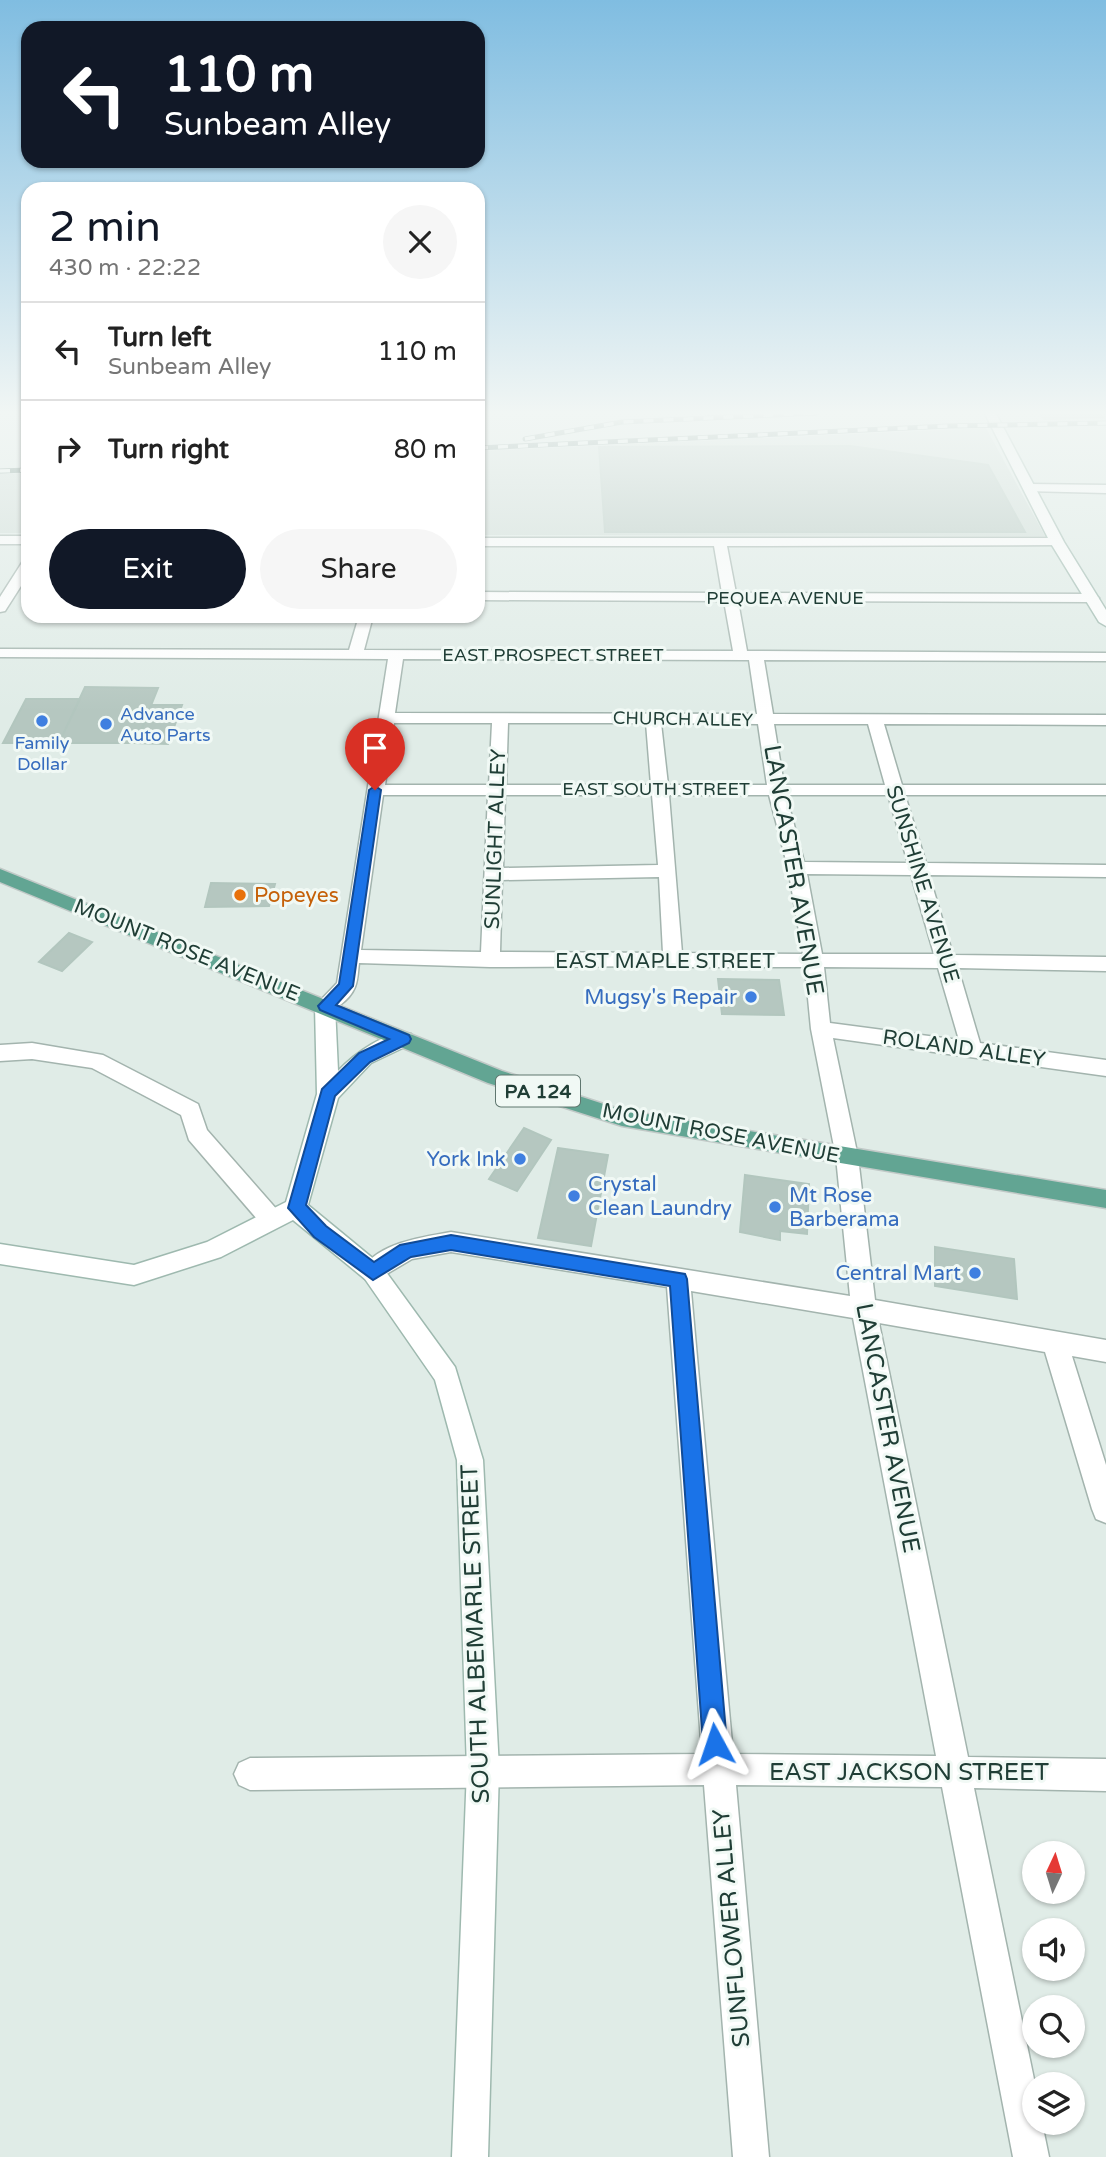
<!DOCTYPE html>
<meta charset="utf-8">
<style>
body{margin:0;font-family:"Varela Round",sans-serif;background:#f6f6f6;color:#222;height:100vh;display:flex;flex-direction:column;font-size:26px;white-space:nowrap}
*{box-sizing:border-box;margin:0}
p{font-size:23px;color:#767676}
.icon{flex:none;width:38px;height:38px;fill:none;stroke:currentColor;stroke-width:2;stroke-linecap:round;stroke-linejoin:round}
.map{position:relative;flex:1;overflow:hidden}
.sheet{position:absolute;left:21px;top:182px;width:464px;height:441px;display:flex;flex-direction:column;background:#fff;border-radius:21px;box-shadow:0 2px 5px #0004}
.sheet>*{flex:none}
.guide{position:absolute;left:21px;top:21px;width:464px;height:147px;border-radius:21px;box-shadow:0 2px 5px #0004;background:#111827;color:#fff;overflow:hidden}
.needle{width:46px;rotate:4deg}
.controls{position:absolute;left:1022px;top:1841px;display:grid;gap:14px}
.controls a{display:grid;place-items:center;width:63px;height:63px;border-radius:50%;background:#fff;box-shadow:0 2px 5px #0004;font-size:35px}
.pin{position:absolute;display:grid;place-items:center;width:60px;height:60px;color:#fff;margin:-72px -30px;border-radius:50% 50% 50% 0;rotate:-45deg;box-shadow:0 0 7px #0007}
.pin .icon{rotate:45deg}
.me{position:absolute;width:77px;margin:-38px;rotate:355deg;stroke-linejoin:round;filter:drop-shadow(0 0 5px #0008)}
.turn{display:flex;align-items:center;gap:24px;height:147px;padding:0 28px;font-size:32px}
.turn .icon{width:91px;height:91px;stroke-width:2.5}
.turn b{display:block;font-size:49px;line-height:60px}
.round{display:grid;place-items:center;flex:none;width:74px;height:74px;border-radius:37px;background:#f6f6f6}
.summary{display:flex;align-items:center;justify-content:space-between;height:119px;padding:0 28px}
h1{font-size:42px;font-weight:600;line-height:52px;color:#111827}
.primary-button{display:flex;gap:14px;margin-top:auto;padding:14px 28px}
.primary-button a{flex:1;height:80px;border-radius:42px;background:#111827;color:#fff;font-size:28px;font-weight:600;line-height:80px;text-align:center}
.primary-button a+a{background:#f6f6f6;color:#222}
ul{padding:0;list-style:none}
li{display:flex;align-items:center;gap:21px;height:98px;padding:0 28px;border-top:2px solid #e0e0e0}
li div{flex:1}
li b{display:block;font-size:26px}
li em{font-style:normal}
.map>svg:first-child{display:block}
</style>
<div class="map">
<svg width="1106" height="2157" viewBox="0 0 1106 2157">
<rect width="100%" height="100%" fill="#e0ece7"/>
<path fill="#cedcd6" d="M986,428l59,108 -567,-1v-84z
M28,473v60h-28v-59z"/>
<path fill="#b5c7c0" stroke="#b2c6be" stroke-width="2" d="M1036,410h60l7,7 -59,2z
M850,446l138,19 37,67h-420l-6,-85z
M85,687l73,1 -22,55h-77z
M26,699h54l-21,44h-56z
M152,705h30l-14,39 -32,-1z
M211,883l64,1 -6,22 -64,1z
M69,933l23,9 -30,29 -23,-9z
M718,979l61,1 5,35 -62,-1z
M524,1128l27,12 -34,51 -28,-12z
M558,1148l50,7 -17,91 -53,-8z
M745,1175l64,9 -2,50 -27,-3v9l-40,-8z
M935,1247l79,12 3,40 -82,-13z"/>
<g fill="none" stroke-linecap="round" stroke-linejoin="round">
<defs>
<path id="street" d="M1030,484l76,1v8l-80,-2v-6z
M0,536h28v8h-28z
M478,538h579l5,1v6l-335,1 9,47 356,1 7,4 -7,4 -354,-1 9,50 359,2v8l-342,-1 9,54 333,1v10l-222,-1 18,61h204v10h-201l21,68 180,2v12l-177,-2 24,80 153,2v14l-148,-3 22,75 126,17v16l-273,-38 25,119 17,143 231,40v22l-34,-6 34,109v58l-10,-4 -4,-10 -47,-157 -166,-29 89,434 138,2v32l-132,-3 61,296 -1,39h8l7,34h-36l-71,-370 -206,-2 33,372h-36l-29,-372 -454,5 -11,-5 -5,-11 5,-11 11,-5 452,-4 -35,-467 -216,-35 -39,7 -39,23 -8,-3 -4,-7c14,-29 62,-35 90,-40l399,64 -14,-139 -25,-128 -6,-62h-125l-7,2 -7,-3 -176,1 -131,-4c-1,7 -1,17 -4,24 -5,13 -24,28 -37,24l-3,-5 22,-23 51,-324 -388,-2v-8l349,1 10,-34h14l-9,34 369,1 -9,-50 -246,-1v-8l244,1 -8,-47h-236zM403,659l346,1 8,54 -362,-1zM394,723h98l-3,62h-104zM508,723h138l5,62h-145zM661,723l97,1 9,61h-99zM774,724h94l17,61h-101zM383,795h105l-7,157 -120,-2zM505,795h147l6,70 -155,3zM669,795h100l19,73 15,86 -121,-1zM786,795h102l20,68 -104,-1zM807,874l104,1 23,79h-112zM659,877l4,76 -163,-1 2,-72zM824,967l114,1 21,72 -129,-17zM691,1291l162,27 83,438 -203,-2z
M28,560v15l-23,36 -5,1v-15l23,-36z
M32,1043l71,12 95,49 9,26 72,82 4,7 -4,7 -8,3 -8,-3 -74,-86 -8,-25 -89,-47 -60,-9 -32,2v-16z"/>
<path id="secondary" d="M983,410h11l70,132 42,68v16l-7,-4 -49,-80z
M325,999l7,2 3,5 3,65c14,-15 51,-44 73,-37l3,5 -3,5 -40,19 -33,35 -30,107 73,60 74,102 28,93 16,309 -11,388h-36l15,-388 -10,-309 -22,-80 -70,-101 -72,-59 -72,37 -87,28 -134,-21v-20l134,21 73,-23 79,-40 31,-108 -2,-88 3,-5z"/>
<path id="primary" d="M0,869l502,202 120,39 484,80v18l-484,-82 -134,-43 -488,-201z"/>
</defs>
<use href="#street" stroke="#a3b4ae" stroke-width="3"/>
<use href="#secondary" stroke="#9eb9af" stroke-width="3"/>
<use href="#primary" stroke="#c1c9c7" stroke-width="3"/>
<use href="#street" fill="#fff" fill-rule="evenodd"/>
<use href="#secondary" fill="#fff" fill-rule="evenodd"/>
<use href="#primary" fill="#62a593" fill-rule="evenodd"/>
<defs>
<path id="rail" d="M525,439l97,-17 195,-9
M478,448l471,-22 157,-3
M0,471l28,-1"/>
</defs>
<use href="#rail" stroke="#5a7a71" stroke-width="5"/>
<use href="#rail" stroke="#f1f9f5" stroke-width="3.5" stroke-dasharray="10" stroke-linecap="butt"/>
</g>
<linearGradient id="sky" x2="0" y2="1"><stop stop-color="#80bde1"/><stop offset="0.58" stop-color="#f1f6f4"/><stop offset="1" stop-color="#f1f6f4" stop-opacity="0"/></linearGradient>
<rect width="1106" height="712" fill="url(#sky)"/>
<path fill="#1a73e8" stroke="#114b97" stroke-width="2" d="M375,786l6,4 -28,196 -17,19 73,30 2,4 -2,4 -39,19 -35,34 -29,109 20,21 48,36 26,-17 51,-10 234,39 2,5 40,465 -4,8 -8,4 -8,-4 -4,-8 -33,-458 -219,-36 -40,7 -38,23 -59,-43 -26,-29 34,-119 37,-36 30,-14 -69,-29 -2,-4 21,-22 30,-194z"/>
<g fill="#3f7fe0" stroke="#f1f9f5" stroke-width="2.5">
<circle cx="42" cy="721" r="7"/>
<circle cx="106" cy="724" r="7"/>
<circle cx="751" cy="997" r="7"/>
<circle cx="520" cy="1159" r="7"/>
<circle cx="574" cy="1196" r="7"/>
<circle cx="775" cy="1207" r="7"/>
<circle cx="975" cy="1273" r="7"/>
</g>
<circle fill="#e8710a" stroke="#f1f9f5" stroke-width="2.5" cx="240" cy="895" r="7"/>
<g text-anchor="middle" stroke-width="6" stroke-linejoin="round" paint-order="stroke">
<g font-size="18" fill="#203e36" stroke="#f1f9f5">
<text x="785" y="604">PEQUEA AVENUE</text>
<text x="553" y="661">EAST PROSPECT STREET</text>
<text transform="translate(683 719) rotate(1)" y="6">CHURCH ALLEY</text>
<text x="656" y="795">EAST SOUTH STREET</text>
</g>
<g font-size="18" fill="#366cbe" stroke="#f1f9f5" text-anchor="start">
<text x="120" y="720">Advance<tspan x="120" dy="21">Auto Parts</tspan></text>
<text x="42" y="749" text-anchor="middle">Family<tspan x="42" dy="21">Dollar</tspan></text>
</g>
<rect fill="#f1f9f5" stroke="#5f766f" stroke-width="2" x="496" y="1075.5" width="84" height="31" rx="5"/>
<g font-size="19" font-weight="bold" fill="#203e36">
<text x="538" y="1098">PA 124</text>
</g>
<g font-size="21" fill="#203e36" stroke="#f1f9f5">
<text transform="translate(495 839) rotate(-88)" y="7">SUNLIGHT ALLEY</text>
<text transform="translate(923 884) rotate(73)" y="7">SUNSHINE AVENUE</text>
<text transform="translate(187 950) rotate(22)" y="7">MOUNT ROSE AVENUE</text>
<text x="665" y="968">EAST MAPLE STREET</text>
<text transform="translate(964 1048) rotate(8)" y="7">ROLAND ALLEY</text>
<text transform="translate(721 1133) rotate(11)" y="7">MOUNT ROSE AVENUE</text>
</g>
<g font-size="21" fill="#c56008" stroke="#f1f9f5" text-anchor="start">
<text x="254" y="902">Popeyes</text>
</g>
<g font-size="21" fill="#366cbe" stroke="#f1f9f5" text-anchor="end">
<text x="737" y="1004">Mugsy's Repair</text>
<text x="506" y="1166">York Ink</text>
<text x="588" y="1191" text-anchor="start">Crystal<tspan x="588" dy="24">Clean Laundry</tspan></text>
<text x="789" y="1202" text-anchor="start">Mt Rose<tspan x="789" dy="24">Barberama</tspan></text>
<text x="961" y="1280">Central Mart</text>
</g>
<g font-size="24" fill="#203e36" stroke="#f1f9f5">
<text transform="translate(794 870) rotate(80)" y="8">LANCASTER AVENUE</text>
<text transform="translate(888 1428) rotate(79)" y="8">LANCASTER AVENUE</text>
<text transform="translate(475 1634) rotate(-92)" y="8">SOUTH ALBEMARLE STREET</text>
<text x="909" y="1780">EAST JACKSON STREET</text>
<text transform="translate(731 1928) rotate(-95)" y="8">SUNFLOWER ALLEY</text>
</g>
</g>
</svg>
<div class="controls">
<a><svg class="needle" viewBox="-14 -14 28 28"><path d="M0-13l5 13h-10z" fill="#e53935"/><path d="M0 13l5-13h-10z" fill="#767676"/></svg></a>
<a><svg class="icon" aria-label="sound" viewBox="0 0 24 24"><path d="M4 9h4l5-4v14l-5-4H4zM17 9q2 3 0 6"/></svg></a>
<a><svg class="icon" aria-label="search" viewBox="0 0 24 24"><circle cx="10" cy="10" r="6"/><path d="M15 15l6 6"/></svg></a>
<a><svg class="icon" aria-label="layers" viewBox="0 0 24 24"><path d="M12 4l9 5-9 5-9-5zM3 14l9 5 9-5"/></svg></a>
</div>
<div class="pin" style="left:375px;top:790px;background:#d93025"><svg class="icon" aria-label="arrive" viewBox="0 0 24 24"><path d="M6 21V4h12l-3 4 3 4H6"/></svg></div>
<svg class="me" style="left:715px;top:1744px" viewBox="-20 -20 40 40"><path d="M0-17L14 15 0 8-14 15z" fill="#1a73e8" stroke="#fff" stroke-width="4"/></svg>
<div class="guide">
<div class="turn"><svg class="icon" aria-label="left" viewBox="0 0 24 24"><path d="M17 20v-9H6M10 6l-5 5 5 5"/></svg><div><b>110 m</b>Sunbeam Alley</div></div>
</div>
<section class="sheet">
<div class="summary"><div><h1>2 min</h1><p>430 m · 22:22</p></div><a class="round"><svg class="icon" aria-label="close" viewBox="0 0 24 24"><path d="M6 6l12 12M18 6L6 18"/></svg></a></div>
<ul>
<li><svg class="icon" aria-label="left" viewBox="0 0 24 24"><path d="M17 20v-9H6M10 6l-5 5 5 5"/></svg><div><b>Turn left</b><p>Sunbeam Alley</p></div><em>110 m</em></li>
<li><svg class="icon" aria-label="right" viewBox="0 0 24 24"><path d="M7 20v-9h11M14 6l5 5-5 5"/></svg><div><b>Turn right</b></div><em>80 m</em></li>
</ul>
<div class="primary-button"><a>Exit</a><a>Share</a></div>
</section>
</div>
